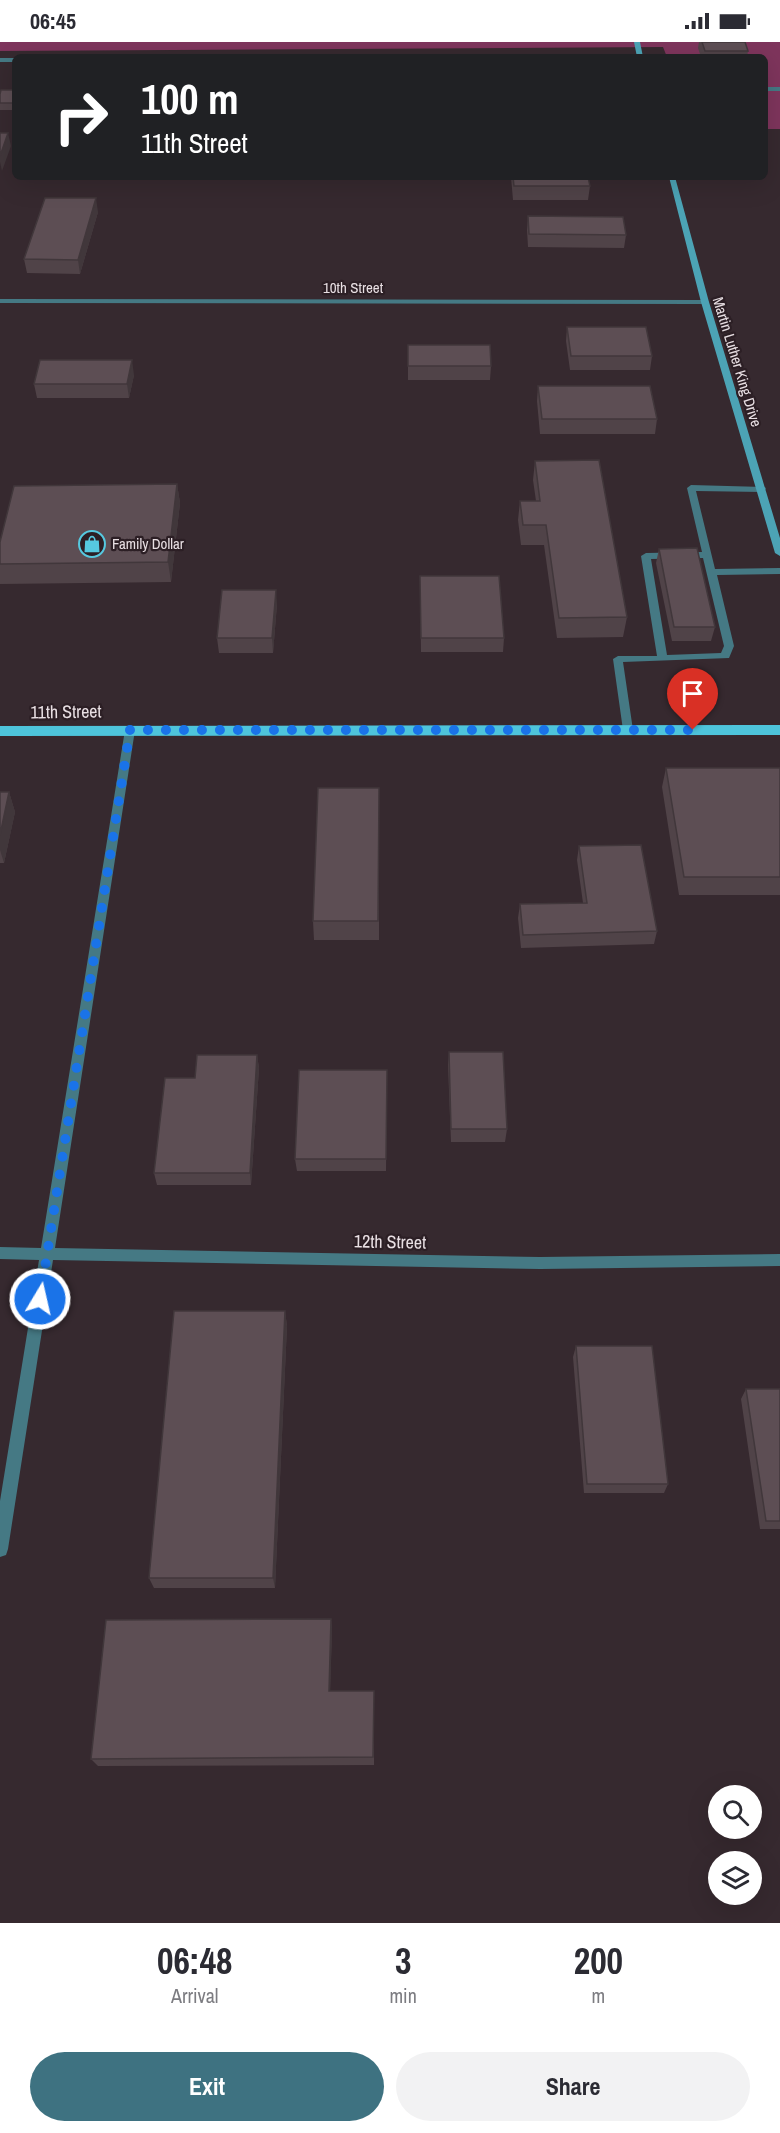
<!DOCTYPE html>
<style>
body{margin:0;font-family:"Archivo Narrow",sans-serif;background:#f2f2f3;color:#2b2b33;height:100vh;display:flex;flex-direction:column;font-size:22px;white-space:nowrap}
*{box-sizing:border-box;margin:0}
p{font-size:20px;color:#7c7c81}
.icon{flex:none;width:33px;height:33px;fill:none;stroke:currentColor;stroke-width:2;stroke-linecap:round;stroke-linejoin:round}
.map{position:relative;height:1881px;overflow:hidden}
.side{display:flex;flex-direction:column;background:#fff;flex:1}
.side>*{flex:none}
.hud{position:absolute;left:12px;top:12px;width:756px;height:126px;border-radius:9px;box-shadow:0 6px 24px #0002;background:#202124;color:#fff;overflow:hidden}
.controls{position:absolute;left:708px;top:1743px;display:grid;gap:12px}
.controls a{display:grid;place-items:center;width:54px;height:54px;border-radius:50%;background:#fff;box-shadow:0 6px 24px #0002;font-size:30px}
.pin{position:absolute;display:grid;place-items:center;width:51px;height:51px;color:#fff;margin:-62px -26px;border-radius:50% 50% 50% 0;rotate:-45deg;box-shadow:0 0 6px #0007}
.pin .icon{rotate:45deg}
.me{position:absolute;width:66px;margin:-33px;rotate:9deg;stroke-linejoin:round;filter:drop-shadow(0 0 4px #0008)}
.turn{display:flex;align-items:center;gap:21px;height:126px;padding:0 30px;font-size:27px}
.turn .icon{width:78px;height:78px;stroke-width:2.5}
.turn b{display:block;font-size:42px;line-height:51px}
.eta{display:flex;justify-content:space-evenly;align-items:center;height:102px;text-align:center}
.eta b{font-size:36px;font-weight:800;line-height:42px}
.action{display:flex;gap:12px;margin-top:auto;padding:12px 30px}
.action a{flex:1;height:69px;border-radius:36px;background:#3e7281;color:#fff;font-size:24px;font-weight:800;line-height:69px;text-align:center}
.action a+a{background:#f2f2f3;color:#2b2b33}
.status{display:flex;justify-content:space-between;align-items:center;height:42px;padding:0 30px;background:#fff;direction:ltr}
.status svg{height:16px;fill:currentColor}
.map>svg:first-child{display:block}
</style>
<div class="status"><b>06:45</b><svg viewBox="0 0 49 12"><path d="M0 12V9h3v3zM5 12V6h3v6zM10 12V3h3v9zM15 12V0h3v12zM26 1h20v11H26zM47 4h2v5h-2z"/></svg></div>
<div class="map">
<svg width="780" height="1881" viewBox="0 0 780 1881">
<rect width="100%" height="100%" fill="#36292f"/>
<path fill="#7e355c" d="M0,0h780v87h-15v-72h-98l-4,-10 -663,4z"/>
<g fill="none" stroke-linecap="round" stroke-linejoin="round">
<path fill="#457984" fill-rule="evenodd" d="M765,45h15v4h-15z
M691,443l74,2 1,2 -4,3 -66,-1 19,78 65,-1v6l-63,1 17,71 -5,12 -106,4 10,68 -5,4 -5,-4 -10,-71 5,-3h39l-16,-100 5,-3 56,-1 -15,-64zM703,516l21,88 -3,7 -54,2 -16,-96z"/>
<path fill="#457984" fill-rule="evenodd" d="M0,16h15v4h-15z
M0,257l705,1 4,2 -4,2 -705,-1z
M130,684l5,4 -80,518 485,9 240,-3v12l-240,3 -487,-9 -45,289 -2,6 -6,2v-56l39,-241 -39,-1v-12l41,1 84,-518z"/>
<path fill="#4ca3b5" fill-rule="evenodd" d="M634,0h6l3,15h-6z
M669,135h6l34,125 71,236v18l-5,-3 -74,-251z"/>
<path fill="#4ec4db" fill-rule="evenodd" d="M780,683v10l-780,1v-10z"/>
</g>
<path fill="#504348" d="M699,0h46l3,9 -1,6h-46l-3,-9z
M15,48v20h-15v-16z
M511,135h77l2,9 -2,14h-75z
M98,170l-18,62 -53,-1 -3,-14z
M528,174l98,19 -2,13 -96,-1 -1,-17z
M567,285l85,29 -2,14h-80l-4,-29z
M408,303l83,21 -1,14h-82z
M134,333l-5,23h-92l-3,-14z
M538,344l119,33 -2,15h-115l-3,-33z
M535,419l92,156 -4,20 -66,1 -13,-93h-23l-3,-25 2,-19h16l-3,-21z
M177,442l3,19 -9,79 -171,2v-42z
M659,507l56,78 -4,14h-39l-16,-78z
M420,534l84,62 -1,14h-82z
M277,562l-4,49h-54l-2,-15z
M666,726h114v127h-101l-17,-108z
M379,746v152h-65l-1,-19z
M0,750h9l6,20 -11,51h-4z
M579,804l78,85 -3,13 -133,4 -3,-30 2,-14 63,-1 -6,-43z
M449,1010l58,77 -2,13h-54l-3,-77z
M257,1013l2,13 -8,117h-94l-3,-12 41,-95z
M387,1028l-1,101h-89l-2,-12z
M285,1269l2,15 -12,262h-121l-5,-10z
M576,1304l92,138 -4,9h-80l-11,-136z
M746,1347h34v140h-20l-19,-130z
M331,1577l1,10 -2,62h44v74l-276,1 -7,-7z"/>
<path fill="#41373b" d="M8,91l3,13 -9,25 -2,-9v-6z
M96,156l2,14 -18,62 -2,-14z
M132,318l2,15 -5,23 -2,-14z
M177,442l3,19 -9,79 -3,-20z
M276,548l1,14 -4,49 -1,-15z
M9,750l6,20 -11,51 -4,-13v-15z
M257,1013l2,13 -8,117 -1,-12z
M285,1269l2,15 -12,262 -2,-10z
M331,1577l1,10 -2,70 -1,-8z"/>
<path fill="#5d4e54" stroke="#41373b" stroke-width="1.5" d="M702,0h43l3,9h-43z
M1,48h14v13h-15v-9z
M0,91h8l-8,23z
M513,135h75l2,9h-76z
M45,156h51l-18,62 -54,-1z
M528,174l95,1 3,18 -97,-1z
M567,285h79l6,29h-81z
M408,303h82l1,21h-83z
M40,318h92l-5,24h-93z
M538,344h112l7,33h-115z
M599,418l28,157 -68,1 -13,-93h-23l-3,-24h20l-5,-40z
M177,442l-9,78 -168,2v-22l14,-56z
M697,506l18,79h-41l-15,-78z
M420,534h79l5,62h-83z
M222,548h54l-4,48h-55z
M666,726h114v109h-96z
M318,746h61l-1,133h-65z
M0,750h9l-9,43z
M641,803l16,86 -134,4 -3,-31 67,-1 -8,-57z
M449,1010h54l4,77h-56z
M197,1013h60l-7,118h-96l11,-95h30z
M299,1028h88l-1,89h-91z
M174,1269h111l-12,267h-124z
M576,1304h76l16,138h-81z
M746,1347h34v132h-14z
M331,1577l-2,72h45l-1,66 -282,2 15,-139z"/>
<g fill="none" stroke-linecap="round" stroke-linejoin="round">
<path stroke="#1a73e8" stroke-width="10" stroke-dasharray="0 18" d="M40,1257l90,-569h563"/>
</g>
<defs>
<symbol id="shop-ring" viewBox="-11 -11 22 22"><circle r="9.5" fill="#2c1f25" stroke="#56c9e0" stroke-width="1.5"/><path d="M-5-2.5h2.3a2.7 3.5 0 0 1 5.4 0H5L5.5 6h-11ZM-1.5-2.5h3a1.5 2.3 0 0 0-3 0Z" fill="#56c9e0"/></symbol>
</defs>
<g fill-rule="evenodd">
<use href="#shop-ring" x="77" y="487" width="30" height="30"/>
</g>
<g text-anchor="middle" stroke-width="4.5" stroke-linejoin="round" paint-order="stroke">
<g font-size="15" fill="#e8dfe3" stroke="#2c1f25">
<text x="353" y="251">10th Street</text>
<text transform="translate(737 320) rotate(73)" y="5">Martin Luther King Drive</text>
</g>
<g font-size="15" fill="#e8dfe3" stroke="#2c1f25" text-anchor="start">
<text x="112" y="507">Family Dollar</text>
</g>
<g font-size="18" fill="#e8dfe3" stroke="#2c1f25">
<text transform="translate(66 670) rotate(-1)" y="6">11th Street</text>
<text transform="translate(390 1200) rotate(1)" y="6">12th Street</text>
</g>
</g>
</svg>
<div class="controls">
<a><svg class="icon" aria-label="search" viewBox="0 0 24 24"><circle cx="10" cy="10" r="6"/><path d="M15 15l6 6"/></svg></a>
<a><svg class="icon" aria-label="layers" viewBox="0 0 24 24"><path d="M12 4l9 5-9 5-9-5zM3 14l9 5 9-5"/></svg></a>
</div>
<div class="pin" style="left:693px;top:688px;background:#d93025"><svg class="icon" aria-label="arrive" viewBox="0 0 24 24"><path d="M6 21V4h12l-3 4 3 4H6"/></svg></div>
<svg class="me" style="left:40px;top:1257px" viewBox="-20 -20 40 40"><circle r="17" fill="#1a73e8" stroke="#fff" stroke-width="3"/><path d="M0-11L8 9 0 5-8 9z" fill="#fff"/></svg>
<div class="hud">
<div class="turn"><svg class="icon" aria-label="right" viewBox="0 0 24 24"><path d="M7 20v-9h11M14 6l5 5-5 5"/></svg><div><b>100 m</b>11th Street</div></div>
</div>
</div>
<section class="side">
<div class="eta">
<div><b>06:48</b><p>Arrival</p></div>
<div><b>3</b><p>min</p></div>
<div><b>200</b><p>m</p></div>
</div>
<div class="action"><a>Exit</a><a>Share</a></div>
</section>
